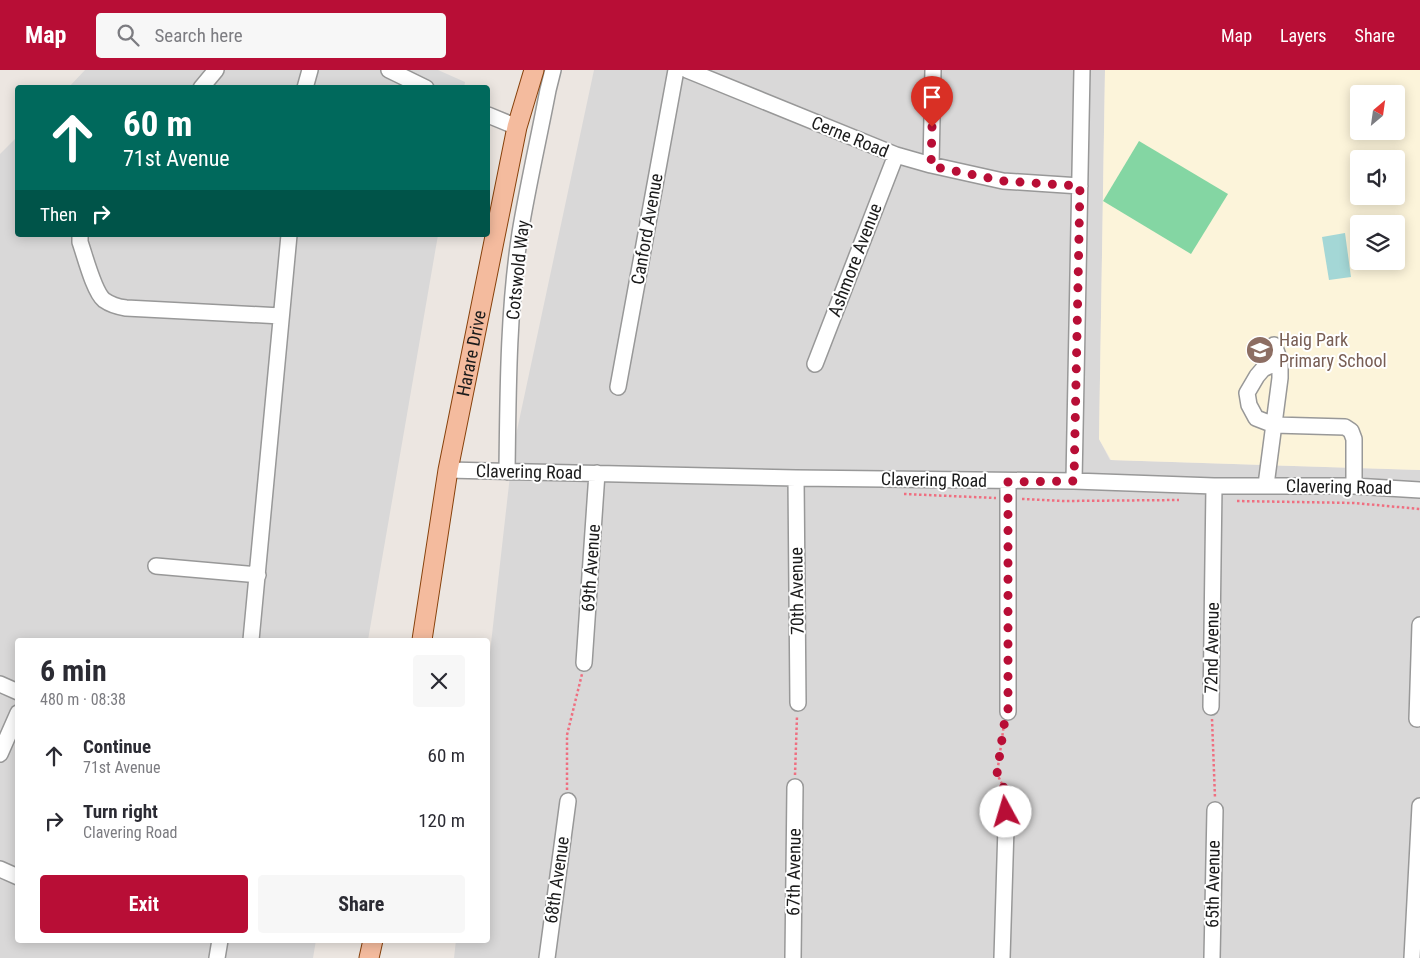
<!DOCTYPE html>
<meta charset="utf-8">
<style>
body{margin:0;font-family:"Roboto Condensed",sans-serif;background:#f7f7f7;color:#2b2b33;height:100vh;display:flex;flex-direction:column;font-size:19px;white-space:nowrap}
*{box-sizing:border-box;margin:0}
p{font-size:16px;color:#7c7c81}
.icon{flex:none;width:28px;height:28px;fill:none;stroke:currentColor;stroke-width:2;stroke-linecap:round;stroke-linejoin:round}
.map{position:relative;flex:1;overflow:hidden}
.sheet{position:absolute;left:15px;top:568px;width:475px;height:305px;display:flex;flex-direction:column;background:#fff;border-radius:5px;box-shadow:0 2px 12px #0003}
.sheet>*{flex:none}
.hud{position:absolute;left:15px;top:15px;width:475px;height:152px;border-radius:5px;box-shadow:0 2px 12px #0003;background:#00695c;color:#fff;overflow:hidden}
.needle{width:32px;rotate:29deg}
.controls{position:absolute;left:1350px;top:15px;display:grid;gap:10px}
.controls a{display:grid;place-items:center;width:55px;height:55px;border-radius:5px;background:#fff;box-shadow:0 2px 12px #0003;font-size:25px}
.pin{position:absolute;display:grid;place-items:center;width:42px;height:42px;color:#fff;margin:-51px -21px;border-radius:50% 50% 50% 0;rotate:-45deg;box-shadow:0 0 5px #0007}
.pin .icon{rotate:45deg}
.me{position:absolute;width:55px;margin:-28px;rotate:354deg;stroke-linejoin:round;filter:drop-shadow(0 0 4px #0008)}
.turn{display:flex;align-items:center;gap:18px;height:105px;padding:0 25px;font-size:22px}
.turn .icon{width:65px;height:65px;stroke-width:2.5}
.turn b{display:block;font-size:35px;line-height:42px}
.then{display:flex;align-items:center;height:48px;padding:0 25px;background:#0003;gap:10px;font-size:19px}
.round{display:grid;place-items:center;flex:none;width:52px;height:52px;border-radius:5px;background:#f7f7f7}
.headline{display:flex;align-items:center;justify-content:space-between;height:85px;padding:0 25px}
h1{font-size:30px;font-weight:700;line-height:38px}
.action{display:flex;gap:10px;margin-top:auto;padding:10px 25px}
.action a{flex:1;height:58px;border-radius:5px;background:#b80e36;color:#fff;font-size:20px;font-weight:700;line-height:58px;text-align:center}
.action a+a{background:#f7f7f7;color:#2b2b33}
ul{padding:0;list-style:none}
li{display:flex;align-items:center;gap:15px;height:65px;padding:0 25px}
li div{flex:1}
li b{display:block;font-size:19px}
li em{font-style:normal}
header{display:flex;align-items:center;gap:30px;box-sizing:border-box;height:70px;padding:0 25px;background:#b80e36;color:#fff}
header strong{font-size:24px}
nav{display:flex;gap:28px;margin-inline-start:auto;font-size:18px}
.search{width:350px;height:45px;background:#f7f7f7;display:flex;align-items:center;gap:12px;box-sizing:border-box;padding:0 18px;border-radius:5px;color:#7c7c81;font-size:19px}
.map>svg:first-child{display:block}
</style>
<header>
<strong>Map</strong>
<div class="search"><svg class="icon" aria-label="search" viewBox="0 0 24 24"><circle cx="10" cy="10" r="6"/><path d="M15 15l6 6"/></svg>Search here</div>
<nav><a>Map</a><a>Layers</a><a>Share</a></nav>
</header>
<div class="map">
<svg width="1420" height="888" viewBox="0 0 1420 888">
<rect width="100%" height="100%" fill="#ece6e1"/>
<path fill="#d9d8d8" d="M85,0h353l27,12 -1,6h-396z
M594,0h511l-6,369 11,21 310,10v488h-966l2,-18h32v-270l25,-221z
M17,67l1,98h420l-70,405h-350v300h298l-3,18h-313v-804z"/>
<path fill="#fcf4da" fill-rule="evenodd" d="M1105,0h315v400l-309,-10 -12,-21zM1359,24h37v37h-37zM1359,89h37v37h-37zM1359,154h37v37h-37z"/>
<path fill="#84d6a3" d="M1139,71l89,53 -37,60 -88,-53z"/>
<path fill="#a4d7d6" d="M1345,163l6,44 -22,3 -7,-43z"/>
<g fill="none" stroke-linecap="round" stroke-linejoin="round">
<defs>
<path id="minor" d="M389,0l37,18
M687,0l209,85 35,10 72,16 77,5
M201,18l15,-18
M305,18l5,-18
M488,45l29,12
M931,95l2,-95
M80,165v7c5,14 14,50 24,58 7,5 15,7 22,8l155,8
M1280,291l-17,8 -6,7 -10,17 2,12 7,13 18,7 71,2 6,4 3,8v47
M815,294l81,-209
M618,317l58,-317
M448,400l348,8 278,3 140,5h140l66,4
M507,402c1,-79 1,-160 13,-239 8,-48 19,-96 28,-143l5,-20
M796,408l2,225
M1008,411v231
M1074,411l8,-411
M1266,415l14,-107v-17l-6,-16
M156,496l102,9
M251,570l38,-405
M584,593l13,-190
M0,614l18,8
M1211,637l3,-221
M1417,649l3,-94
M0,684l18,-41
M0,799l18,8
M217,888l3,-18
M547,888l21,-157
M793,888l2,-171
M1002,888l5,-164
M1212,888l3,-148
M1412,888l8,-152"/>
<g id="major">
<path id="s1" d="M422,570l26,-170 69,-343 17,-57"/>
<path d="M369,888l4,-18"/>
</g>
</defs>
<use href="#minor" stroke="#989898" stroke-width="18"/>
<use href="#major" stroke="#87410b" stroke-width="21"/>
<path stroke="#ef6f80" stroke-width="2.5" stroke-dasharray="2.5 2.5" stroke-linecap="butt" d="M904,424l92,4
M1022,429l42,2 115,-1
M1237,431l117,2 66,6
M1212,649l3,79
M795,705l2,-59
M1002,714l-5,-10 7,-50
M567,720v-55l15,-61"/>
<use href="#minor" stroke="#fff" stroke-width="15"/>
<use href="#major" stroke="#f4bb9e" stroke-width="19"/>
</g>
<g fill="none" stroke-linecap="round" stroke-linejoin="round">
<path stroke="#b80e36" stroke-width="9" stroke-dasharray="0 16.2" d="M932,57l-1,39 72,15 77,5 -6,295 -66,1v230l-4,13 -7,49 10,20 -1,18"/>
</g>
<defs>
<symbol id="school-disc" viewBox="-11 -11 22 22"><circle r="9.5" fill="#8d6e63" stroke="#fff"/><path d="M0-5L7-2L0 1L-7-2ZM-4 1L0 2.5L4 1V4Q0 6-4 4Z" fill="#fff"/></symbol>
</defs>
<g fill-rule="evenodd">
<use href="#school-disc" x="1244" y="264" width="32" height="32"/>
</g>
<g text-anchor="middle" stroke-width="4" stroke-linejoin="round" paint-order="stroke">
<g font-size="18" fill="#1b1b1b" stroke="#fff">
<text transform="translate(850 67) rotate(22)" y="6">Cerne Road</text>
<text transform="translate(647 159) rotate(-80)" y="6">Canford Avenue</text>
<text transform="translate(855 190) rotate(-69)" y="6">Ashmore Avenue</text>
<text transform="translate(518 200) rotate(-84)" y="6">Cotswold Way</text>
<text dy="6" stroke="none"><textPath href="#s1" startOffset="291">Harare Drive</textPath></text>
<text transform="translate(529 402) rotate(1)" y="6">Clavering Road</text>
<text transform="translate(934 410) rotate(1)" y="6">Clavering Road</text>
<text transform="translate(1339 417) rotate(1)" y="6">Clavering Road</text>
<text transform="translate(591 498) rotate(-86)" y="6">69th Avenue</text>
<text transform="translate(797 521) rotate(-91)" y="6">70th Avenue</text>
<text transform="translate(1212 578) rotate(-89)" y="6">72nd Avenue</text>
<text transform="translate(794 802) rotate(-89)" y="6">67th Avenue</text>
<text transform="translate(557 810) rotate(-82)" y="6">68th Avenue</text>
<text transform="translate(1213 814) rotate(-89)" y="6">65th Avenue</text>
</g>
<g font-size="18" fill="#785e54" stroke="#fff" text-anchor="start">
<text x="1279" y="276">Haig Park<tspan x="1279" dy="21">Primary School</tspan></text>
</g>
</g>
</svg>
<div class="controls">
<a><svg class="needle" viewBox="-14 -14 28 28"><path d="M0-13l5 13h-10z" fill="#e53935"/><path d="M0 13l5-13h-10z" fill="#7c7c81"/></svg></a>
<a><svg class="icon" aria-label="sound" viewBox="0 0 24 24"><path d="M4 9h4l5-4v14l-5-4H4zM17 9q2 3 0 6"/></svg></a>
<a><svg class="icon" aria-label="layers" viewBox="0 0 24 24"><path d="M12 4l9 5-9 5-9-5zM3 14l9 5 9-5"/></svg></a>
</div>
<div class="pin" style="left:932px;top:57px;background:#d93025"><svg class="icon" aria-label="arrive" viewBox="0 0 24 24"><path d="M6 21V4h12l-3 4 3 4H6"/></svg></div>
<svg class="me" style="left:1006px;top:742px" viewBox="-20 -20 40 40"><circle r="19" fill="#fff"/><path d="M0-13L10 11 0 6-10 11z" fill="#b80e36"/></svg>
<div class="hud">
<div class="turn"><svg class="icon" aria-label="ahead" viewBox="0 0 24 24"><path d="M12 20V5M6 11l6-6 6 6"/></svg><div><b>60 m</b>71st Avenue</div></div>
<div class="then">Then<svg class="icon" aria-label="right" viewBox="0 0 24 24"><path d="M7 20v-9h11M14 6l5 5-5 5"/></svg></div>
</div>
<section class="sheet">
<div class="headline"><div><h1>6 min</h1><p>480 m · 08:38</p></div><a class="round"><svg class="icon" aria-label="close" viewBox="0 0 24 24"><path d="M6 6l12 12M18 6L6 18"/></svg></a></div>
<ul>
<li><svg class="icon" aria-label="ahead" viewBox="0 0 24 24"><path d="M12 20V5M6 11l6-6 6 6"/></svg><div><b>Continue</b><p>71st Avenue</p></div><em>60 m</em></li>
<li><svg class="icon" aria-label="right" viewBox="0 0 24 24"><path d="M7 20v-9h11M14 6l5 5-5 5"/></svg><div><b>Turn right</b><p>Clavering Road</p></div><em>120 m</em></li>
</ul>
<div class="action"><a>Exit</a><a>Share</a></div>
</section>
</div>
